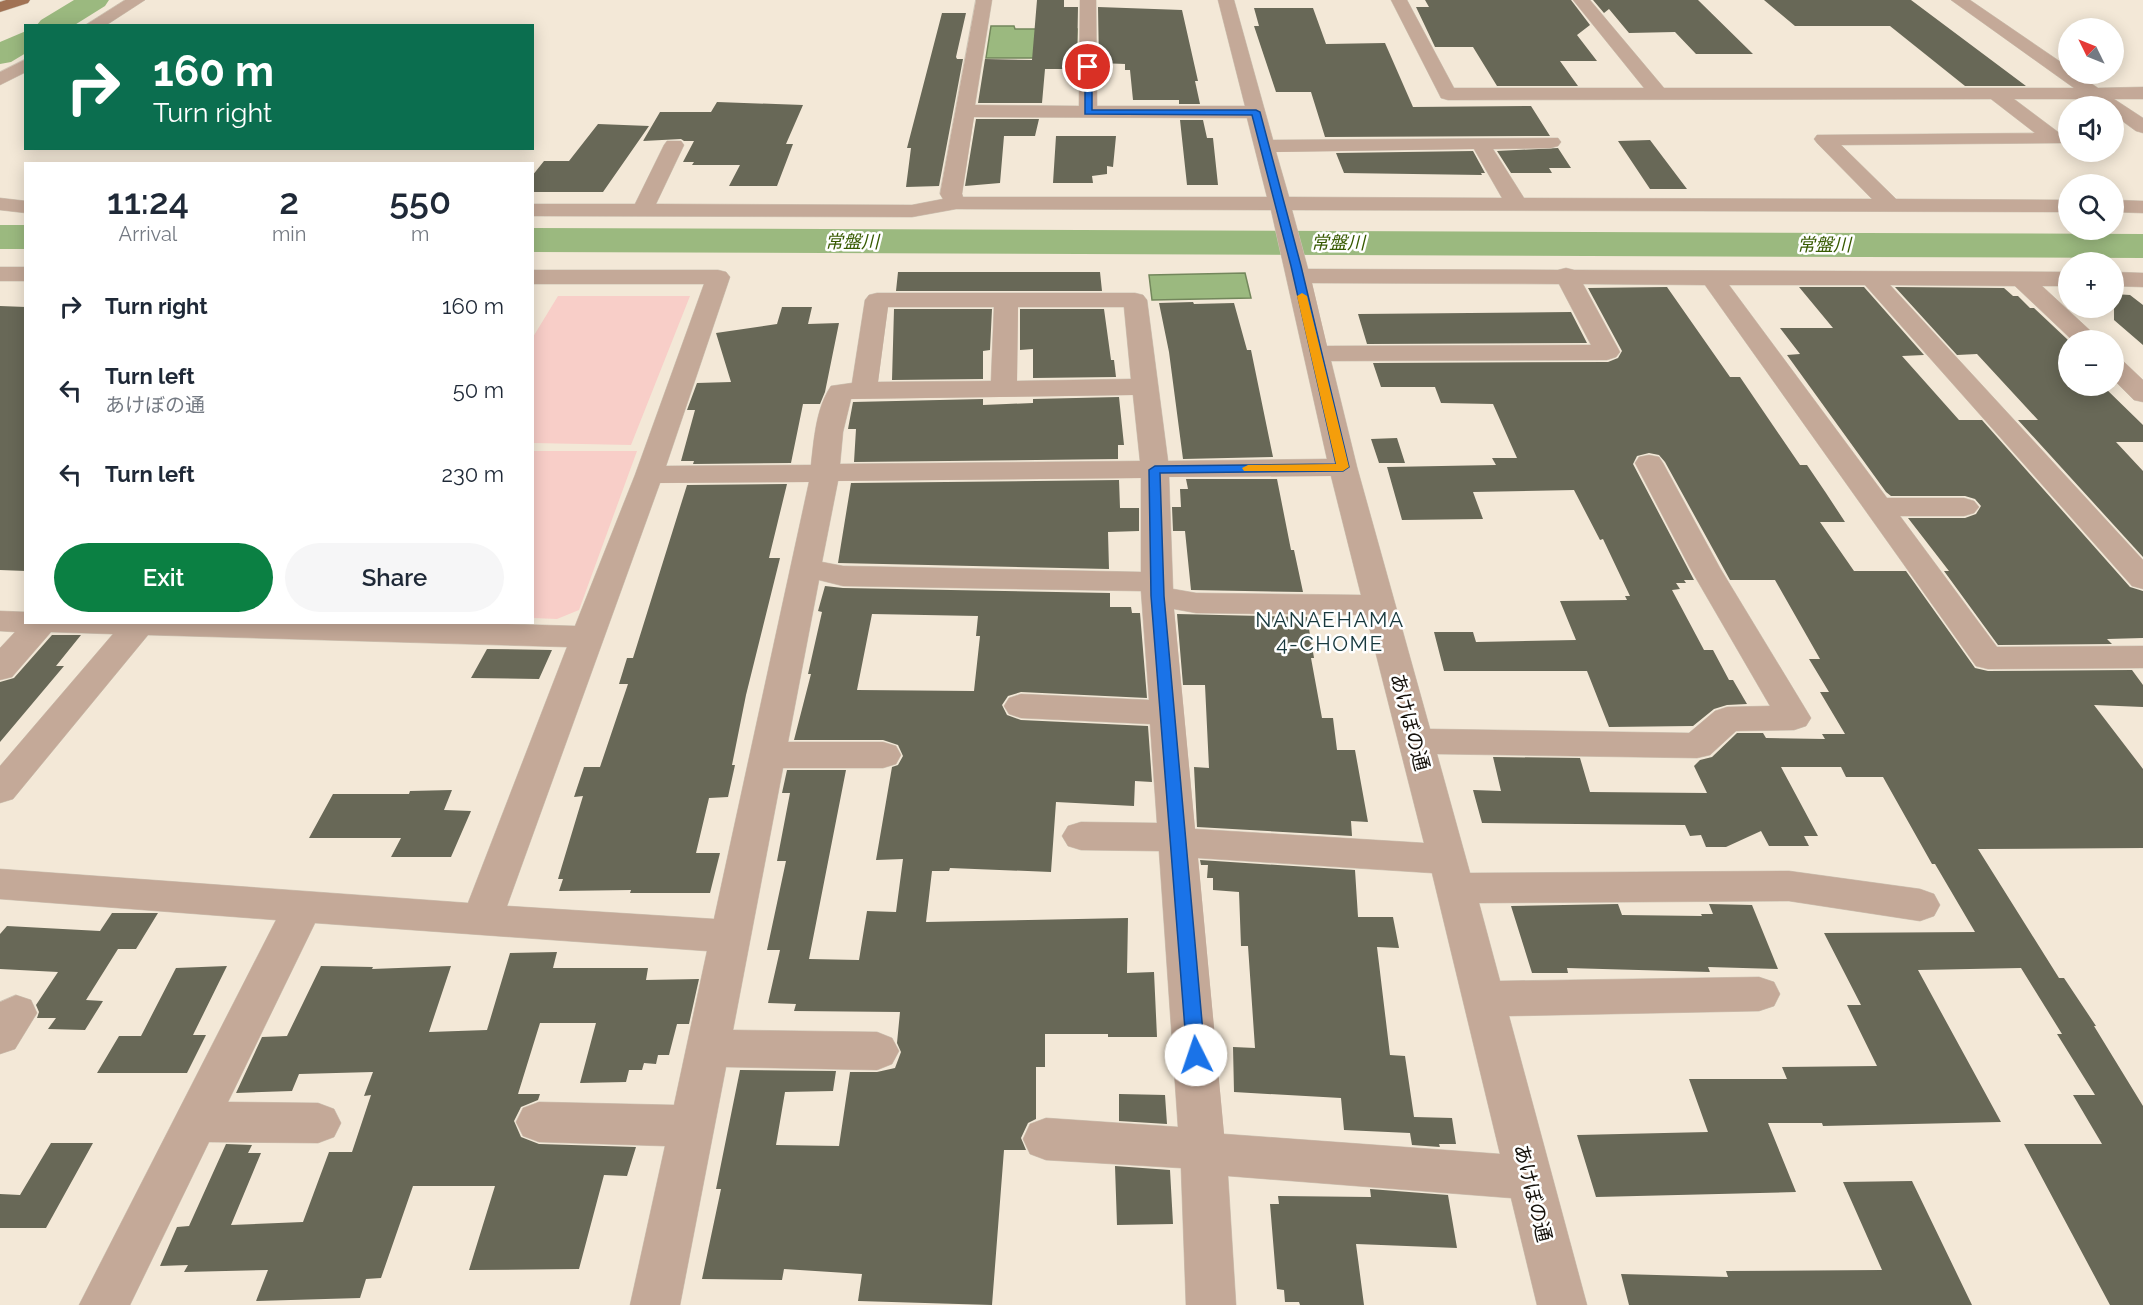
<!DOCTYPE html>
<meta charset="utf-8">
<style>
body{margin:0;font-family:Raleway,"Noto Sans JP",sans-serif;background:#f6f6f7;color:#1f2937;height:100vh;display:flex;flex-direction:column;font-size:22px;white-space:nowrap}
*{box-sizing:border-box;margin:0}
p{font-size:20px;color:#747a83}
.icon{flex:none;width:33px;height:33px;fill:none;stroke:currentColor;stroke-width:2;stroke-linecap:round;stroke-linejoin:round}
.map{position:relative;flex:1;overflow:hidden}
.details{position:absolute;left:24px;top:162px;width:510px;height:462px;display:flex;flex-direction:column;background:#fff;border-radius:0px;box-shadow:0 3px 15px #0003}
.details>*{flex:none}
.top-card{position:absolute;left:24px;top:24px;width:510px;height:126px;border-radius:0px;box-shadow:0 3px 15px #0003;background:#0b6e4f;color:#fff;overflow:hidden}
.needle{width:39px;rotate:313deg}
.tools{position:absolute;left:2058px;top:18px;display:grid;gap:12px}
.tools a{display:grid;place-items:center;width:66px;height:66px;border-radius:50%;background:#fff;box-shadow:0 3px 15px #0003;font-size:30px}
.pin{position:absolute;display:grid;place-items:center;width:51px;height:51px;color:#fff;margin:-26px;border:3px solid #fff;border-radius:50%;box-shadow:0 2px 6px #0007}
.me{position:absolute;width:66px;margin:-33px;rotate:356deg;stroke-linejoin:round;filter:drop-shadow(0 0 4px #0008)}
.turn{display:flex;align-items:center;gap:21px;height:126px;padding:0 30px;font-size:27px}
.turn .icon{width:78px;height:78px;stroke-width:2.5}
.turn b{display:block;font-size:42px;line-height:51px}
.eta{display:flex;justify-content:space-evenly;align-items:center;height:102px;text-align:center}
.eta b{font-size:36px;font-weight:600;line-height:42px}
.button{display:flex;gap:12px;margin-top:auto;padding:12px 30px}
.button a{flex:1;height:69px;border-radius:36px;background:#0b8043;color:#fff;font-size:24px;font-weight:600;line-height:69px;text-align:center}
.button a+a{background:#f6f6f7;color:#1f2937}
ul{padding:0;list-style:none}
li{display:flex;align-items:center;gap:18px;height:84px;padding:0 30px}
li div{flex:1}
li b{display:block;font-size:22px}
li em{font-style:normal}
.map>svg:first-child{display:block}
</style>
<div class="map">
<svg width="2143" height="1305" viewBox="0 0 2143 1305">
<rect width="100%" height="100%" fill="#f3e8d7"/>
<path fill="#f8cec8" d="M558,296h132l-59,149 -98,-2v-106z
M532,451h105l-58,159 -22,9 -24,-1z"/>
<path fill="#9bb97f" stroke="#73875c" stroke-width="1.5" d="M991,26h23l1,3h62l-1,29h-90z
M1245,273l6,25 -99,2 -3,-25z"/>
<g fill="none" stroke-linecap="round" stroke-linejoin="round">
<path fill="#9bb97f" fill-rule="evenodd" d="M74,0h35l-4,6 -32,20h-37l5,-6z
M26,31v22l-15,9 -11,2v-22z
M0,225h26v24h-26z
M532,228l1611,6v24l-1611,-6z"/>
</g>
<path fill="#686857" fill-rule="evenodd" d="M1037,0h27v7h14l-1,56h-5v6h-27l-3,34h-64l7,-44 47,1z
M1425,0h146l19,25 -13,10 20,26h-37l18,25h-81l-24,-39h-38l-19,-40h13z
M1593,0h105l55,54h-57l-21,-22 -46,1 -20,-24 -5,4z
M1764,0h147l115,86h-61l-75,-60h-95z
M1098,7l84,3 16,71h-3l5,23h-21v-4h-46l-3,-30h-5v-6l-26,-1z
M1254,8h59l13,36 59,-1 28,64 118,-1 19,30 -225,1 -14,-45h-35l-22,-66h5z
M942,13h24l-10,44 1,2h6l-24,127 -33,1 5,-39h-4z
M717,102l86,3 -17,39h7l-16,42h-48l11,-21h-48l2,-3h-11l11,-21h-10l-3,-2 -38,2 17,-29h51z
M976,119h63l-4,17h-31l-4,47 -35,3z
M1180,120h23l4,18h6l5,47h-31z
M598,124l51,2 -46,66h-71v-16l12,-15h25z
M1056,136h60l-3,31 -6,-1v8l-15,2 1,7h-40z
M1650,140l37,49h-37l-32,-48z
M1558,148l13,20h-22l3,5h-41l-14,-22z
M1473,151l12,22h-4l1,2 -138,-2 -8,-20z
M898,272h202l2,19h-206z
M1667,287l63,90h10l60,88h7l19,28 19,29h-25l34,49h52l69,97 13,3 144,-1 11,15v22l-49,-2 49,64v79l-165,1 81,129h5l32,48h-2l49,80v199h-33l-86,-161h78l-29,-49h22l-38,-61h5l-41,-66 -103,2 83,152 -178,4 -1,-3h-54l28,69 -200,5 -19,-62 131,-3 -19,-53h98l-5,-12 95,-1 -30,-61h14l-37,-72 151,-1 -40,-68h-3l-49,-87h-37l-5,-10h-60l37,69h-14l5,10h-40l-8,-15 -35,16h-20l-5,-12 -11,1 -5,-11 -203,-2 -9,-33 28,1 -8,-34 87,1 10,34 117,1 -13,-27 6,-6 12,-3 25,-24h26l3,5 59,1 -3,-5h23l-25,-42h9l-20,-33h11l-45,-79h-45l-65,-118 -6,-7 -10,-2 -12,3 -4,8 61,116h-10l2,3h-10l4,6 -8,1 32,60h9l16,30h4l14,24 -20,1 -13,4 -21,17 -84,1 -22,-56h-143l-10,-39h39l3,10 100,-2 -16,-39 67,-1 -2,-4h5l-27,-57 -3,1 -26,-50 -101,2 10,27 -81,1 -15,-53 109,-2 -4,-7h25l-24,-54 -52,-1 -6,-16h-54l-8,-24 235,-1 10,-4 4,-7 -34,-63z
M1799,287h65l60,68 -22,1 57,64h23l148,167 13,4v47l-36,1 5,5 -114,1 -54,-74h5l-41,-53h57l11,-4 5,-8 -6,-7 -10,-3h-74l-5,-4 -99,-137 13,-1 -20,-26h53z
M1895,287l109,1 9,8h5l12,12h4l34,32v46h35l40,39v17h-27l27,29v86l-125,-137h20l-61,-66 -20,1z
M2114,294l16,1 13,10v40l-29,-25z
M1193,302l1,2 40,-1 13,47h4l22,107 -90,2 -14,-107 -10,-49z
M0,306l26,1v264l-26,-1z
M782,307h30l-4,17 31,-1 -14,69 -5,12h-17l-12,59 -98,1 1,-3h-13l14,-51h-8l10,-27 34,-1 -15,-49 61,-9z
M894,309h98l-2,41 -7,1v28l-91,1z
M1020,309h84l7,51h3l2,17 -83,1v-29l-13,1z
M1571,312l16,31 -220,1 -9,-30z
M1119,397l5,48h-6v14l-264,3 2,-33h-8l5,-27 130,-3v6l50,-2v-4z
M1397,438l8,25h-26l-8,-24z
M1186,479h91l14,71h3l9,42 -112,-2 -6,-59h-12l-1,-24h9l-1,-18h8z
M1119,480l1,28h19v23l-31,1 1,37 -271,-6 13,-80z
M787,484l-18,74h11l-34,137 -14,70h3l-7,32 -19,1 -13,55h24l-10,40h-80l1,-3 -72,1 4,-12h-5l25,-83 -9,1 10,-30h16l28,-83h-9l8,-26h6l54,-173z
M825,586l18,2 267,5v14h21l1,6h8l7,85 -126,-6 -13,4 -6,9 5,10 14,5 127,6 4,56 -17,-1 -1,25 -78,-4 -5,70 -101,-4 -1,3h-17l-6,51 202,-4 -1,55 27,-1 3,65h-49v-3h-63v33h-9v52l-8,4 -7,15 5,12h-22l-12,155 -134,-4 4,-27 -78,-5 -2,11 -80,-1 19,-90h-5l24,-119 96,1 -3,20 -48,1 -9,53 63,1 11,-74h27l18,-4 6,-16 -4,-9 3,-31 -106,-1 2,-7 -28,-1 12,-53h-13l19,-89h-9l13,-68h-8l5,-23h59l-37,189 50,1 8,-49 29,1 7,-53 -27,1 16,-93 6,-2 5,-9 -5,-11 -15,-5h-89l17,-66h-3l14,-62 -4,-1zM872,614l106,2 -2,20h4l-6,55 -117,-1z
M1177,614l130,3 7,41h-3l11,60h11l4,32h18l13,72 -17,-1 1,15 -155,-9 -3,-60 15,1 -4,-83h-22z
M52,635h29l-25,31h8l-64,76v-60l14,-4z
M487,649l65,1 -13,29 -68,-1z
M452,790l-8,20 27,1 -20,46h-60l10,-19h-92l24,-44h76l1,-3z
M1200,860l155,10 3,47h35l6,31 -22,-1 13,108 15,1 9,61 38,1 4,26h-17l1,3 -28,-2 -2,-12 -66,-3 -3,-32 -107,-6 -1,-45 22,1 -7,-102h-7l-2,-54 -26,-2v-12h-6l1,-13h-7z
M1618,904l4,11 80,1 -1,-2h12l-4,-10 43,1 26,64 -70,-2 2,5 -143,-4 1,5h-36l-21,-67z
M112,913h46l-22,36h-18l-32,51 17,1 -18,29 -37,-1 8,-11h-19l2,-6 -3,-7 22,-33 -58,-3v-35l7,-8 93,5z
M557,952l-4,16h95l-2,12 53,-1 -10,45h-12l-8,31h-11l-2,9 -12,-1 -2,7h-13l-3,12 -46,1 16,-60h-56l-22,71h22l-2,6 -17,7 -7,14 7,16 18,7 97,3 -9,29 -23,-1 -25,94 -110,1 26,-84h-82l-32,92 -15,1 -6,19 -104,3 12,-31 -84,2 4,-7 -28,1 17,-39 12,-1 37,-82 26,1 -4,8h13l-30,72 72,-3 26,-70h23l19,-57 -7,1 9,-24 -74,2 -7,17 -56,2 26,-56 25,-1 34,-70 52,1 -1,2 79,-3 -22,66 58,-2 23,-77z
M227,966l-34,69h13l-19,38h-90l22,-37h22l35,-68z
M1119,1094l46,1 2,29 -48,-3z
M51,1143h42l-47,85h-46v-34l20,1z
M1115,1166l55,4 3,54 -56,1z
M1912,1181l60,124h-343l-8,-31 107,3 -2,-6 156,-1 -39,-88z
M1370,1189l78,6 9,53 -101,-4 8,61h-64l-1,-3h-14l-1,-12 -7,-1 -7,-85h9l-1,-8 93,1z"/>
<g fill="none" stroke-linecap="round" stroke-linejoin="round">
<defs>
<path id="minor" d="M125,0h20l-40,26h-21z
M976,0h16l-17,105 104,1 1,-106h16l1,106h148l-27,-106h16l39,140 285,-2 3,4 -3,4 -7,2 -58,1 31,49 348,1 -55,-56 -3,-4 3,-4 218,-2 -44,-34 -543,1 -7,-2 -2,-4 -48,-94h16l47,88h190l-71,-88h17l74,88h410l-123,-88h19l98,67v7h9l21,14 45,-1v12h-29l29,19v15l-7,-2 -22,-16v-9h-13l-11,-7h-76l48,36 3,4 -3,4 -221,2 55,54 172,1v12l-776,-2 16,59 250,1 8,-2 8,2 494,2v14h-26l53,49 3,5h-26l-57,-54 -125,-1 253,275v29l-11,-3 -267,-301h-136l158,213h77l10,3 5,6 -5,6 -10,3h-64l97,131 146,-1v22l-155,1 -12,-3 -271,-381 -122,-1 37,68 -4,5 -9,3 -276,1 26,106 73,262 259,4 26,-22 12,-4 43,-1 -80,-138 -55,-105 4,-6 10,-2 10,2 4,6 57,105 91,150 -5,8 -12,4 -58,1 -26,24 -13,3 -260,-4 33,119 319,-2 131,18 14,5 6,11 -6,11 -14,5 -131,-20 -310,2 21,78 259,-4 15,5 6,12 -6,12 -15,5 -250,5 78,289h-50l-26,-107 -283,-22 8,129h-50l-5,-137 -135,-8 -16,-6 -7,-15 7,-15 16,-6 132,9 -19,-276 -78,-1 -13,-4 -6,-10 6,-10 13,-4 76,1 -7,-99 -129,-6 -12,-4 -5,-8 5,-8 12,-4 128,6 -8,-109 -298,-5 -24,-6 -31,162h95l13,4 5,9 -5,9 -13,4h-100l-50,262 144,2 15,6 7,13 -7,13 -15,6 -151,-3 -46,238h-50l35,-159 -126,-4 -16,-6 -7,-14 7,-14 16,-6 135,3 33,-154 -392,-28 -87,179 90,1 16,6 7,14 -7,14 -16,6 -109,-1 -79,163h-51l197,-385 -276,-21v-30l468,34 99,-256 -419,-12 -135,164 -13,4v-37l113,-132 -62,-2 -39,45 -12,3v-32l15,-16 -15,-1v-20l26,1v10h416l133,4 60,-151 69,-191h-172v-14h186l8,2 4,5 -64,189 145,-1c3,-26 5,-57 20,-79l21,-3 13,-83 4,-5 8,-2h258l8,2 4,5 21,161 159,-2 -56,-249 -315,-1 -44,8 -380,-1v-12h103l29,-59 3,-4h14l3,4 -28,59 256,1 31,-6 -3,-5zM974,117l273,1 20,79h-304l-1,-3zM1474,149l28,49 -213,-1 -13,-45zM1312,283l247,1 32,61 -264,1zM888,307h106l-3,74 -113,1zM1018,307h106l7,72 -114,2zM1133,395l7,66 -300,3 3,-32 8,-33zM1331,476l30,119 -165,-2 -23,-4 -4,-112zM1141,478v94l-298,-6 -21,-4 16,-81zM809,482l-95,437 -207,-13 153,-423zM1174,609l22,4 170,2 58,228 -229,-14zM1198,858l234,15 68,281 -276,-20z
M26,59v13l-26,13v-13z
M0,198l26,3v12l-26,-3z
M2114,200l29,1v12l-29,-1z
M0,267h26v14h-26z
M2114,272l29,1v14l-29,-1z
M2114,358l9,3 20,19v22l-9,-2 -20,-20z
M16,995l15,5 6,13 -22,36 -15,5v-52z"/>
<path id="major" d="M6,0h24l-2,3 -28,9v-10z"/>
</defs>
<use href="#minor" stroke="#cfc6b6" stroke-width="1"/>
<use href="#major" stroke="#cfc6b6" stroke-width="1"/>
<use href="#minor" fill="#c4a998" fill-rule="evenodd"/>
<use href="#major" fill="#a17254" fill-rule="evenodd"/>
</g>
<path fill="#1a73e8" stroke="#114b97" stroke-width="1.5" d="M1088,65l4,2v43h164l4,2 41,154 48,201 -6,4 -183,2 4,123 41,459 -3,5 -6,2 -6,-2 -3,-5 -36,-459 -2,-126 6,-4 181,-2 -45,-198 -39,-151 -167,-1v-47z"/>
<path fill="#f59e0b" d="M1302,293l5,3 42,171 -6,4h-99l-2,-3 6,-3 88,-1 -39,-168z"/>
<g text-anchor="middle" stroke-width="5" stroke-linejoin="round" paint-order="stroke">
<g font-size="18" font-style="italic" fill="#375a00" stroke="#fff">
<text x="852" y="248">常盤川</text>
<text x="1338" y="249">常盤川</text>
<text x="1824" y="251">常盤川</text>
</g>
<g font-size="20" fill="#15110b" stroke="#fff">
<text transform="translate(1410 722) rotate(75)" y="7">あけぼの通</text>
<text transform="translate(1533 1193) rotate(76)" y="7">あけぼの通</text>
</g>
<g font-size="21" letter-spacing="1.5" fill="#18393e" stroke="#fff">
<text x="1330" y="627">NANAEHAMA<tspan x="1330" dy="24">4-CHOME</tspan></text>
</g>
</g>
</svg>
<div class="tools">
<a><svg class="needle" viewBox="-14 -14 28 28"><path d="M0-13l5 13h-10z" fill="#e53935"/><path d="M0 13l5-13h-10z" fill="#747a83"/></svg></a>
<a><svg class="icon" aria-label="sound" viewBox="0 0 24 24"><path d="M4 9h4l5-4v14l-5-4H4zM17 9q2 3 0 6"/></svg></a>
<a><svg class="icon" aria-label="search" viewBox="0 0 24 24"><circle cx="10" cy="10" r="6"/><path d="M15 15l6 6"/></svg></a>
<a>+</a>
<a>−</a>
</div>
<div class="pin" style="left:1088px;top:67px;background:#d93025"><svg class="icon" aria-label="arrive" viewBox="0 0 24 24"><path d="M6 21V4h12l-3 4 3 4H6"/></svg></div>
<svg class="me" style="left:1196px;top:1055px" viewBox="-20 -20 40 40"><circle r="19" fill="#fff"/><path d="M0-13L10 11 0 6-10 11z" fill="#1a73e8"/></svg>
<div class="top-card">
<div class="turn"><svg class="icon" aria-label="right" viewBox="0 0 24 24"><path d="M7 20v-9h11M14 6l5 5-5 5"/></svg><div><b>160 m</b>Turn right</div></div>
</div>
<section class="details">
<div class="eta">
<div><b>11:24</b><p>Arrival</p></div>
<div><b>2</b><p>min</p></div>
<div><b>550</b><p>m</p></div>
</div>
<ul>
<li><svg class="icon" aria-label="right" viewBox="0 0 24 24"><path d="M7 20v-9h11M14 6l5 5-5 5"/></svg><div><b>Turn right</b></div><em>160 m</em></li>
<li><svg class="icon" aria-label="left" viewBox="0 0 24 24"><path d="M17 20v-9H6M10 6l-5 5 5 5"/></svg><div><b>Turn left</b><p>あけぼの通</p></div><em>50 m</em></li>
<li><svg class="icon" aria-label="left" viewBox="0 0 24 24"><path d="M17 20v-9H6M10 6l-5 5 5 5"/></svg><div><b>Turn left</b></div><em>230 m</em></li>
</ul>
<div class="button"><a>Exit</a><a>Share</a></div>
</section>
</div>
